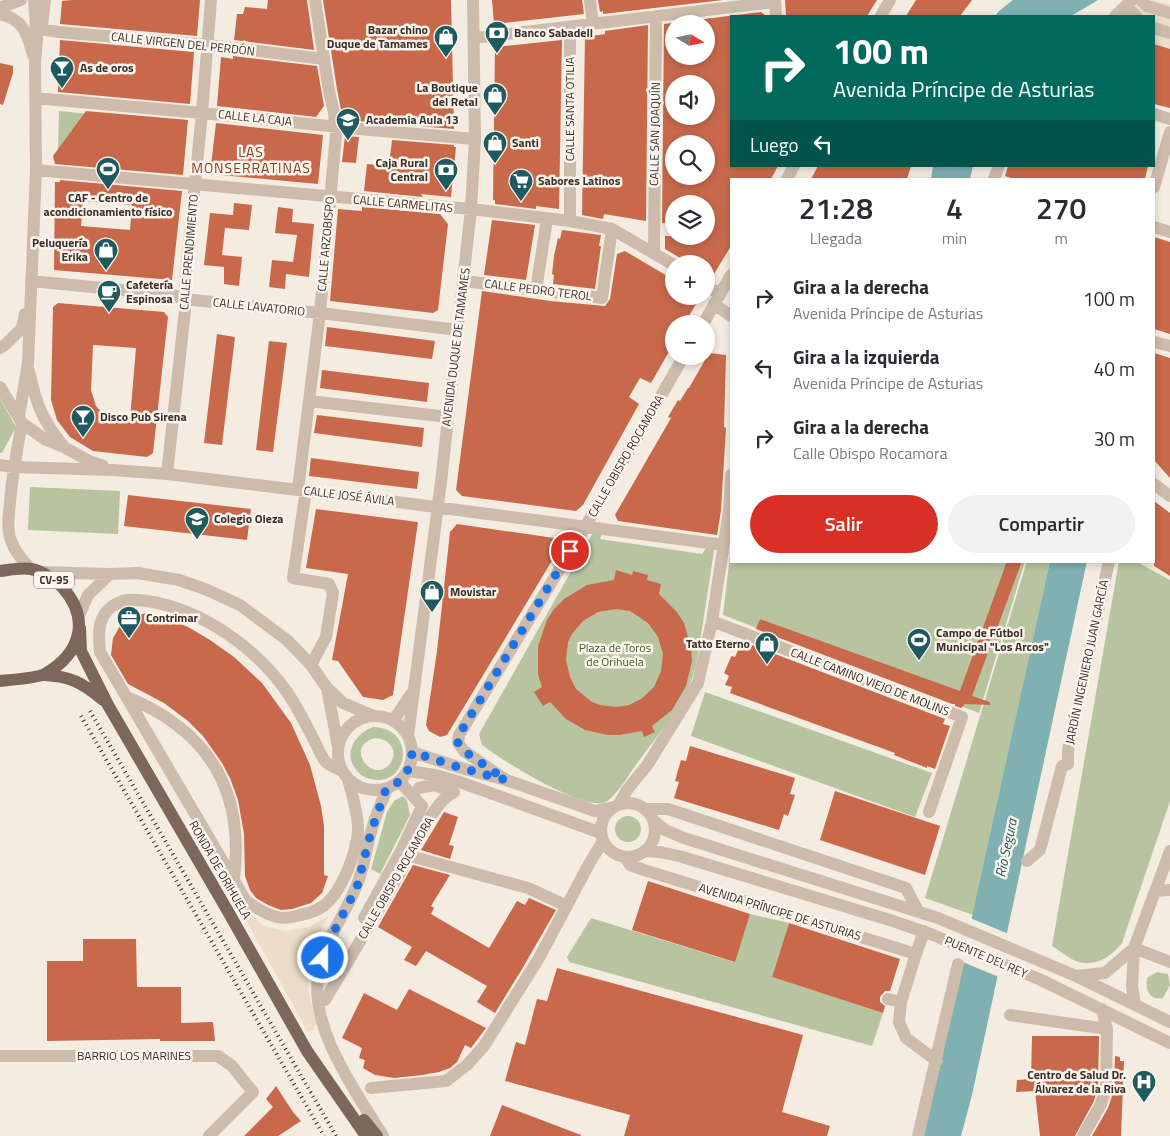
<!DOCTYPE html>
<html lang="es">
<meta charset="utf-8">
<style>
body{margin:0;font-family:"Titillium Web",sans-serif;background:#f2f2f3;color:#2b2b33;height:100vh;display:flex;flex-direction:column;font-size:19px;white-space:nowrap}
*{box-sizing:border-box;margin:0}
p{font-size:16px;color:#7c7c81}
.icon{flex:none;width:28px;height:28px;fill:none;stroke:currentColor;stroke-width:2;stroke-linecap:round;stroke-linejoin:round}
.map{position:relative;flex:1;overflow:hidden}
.side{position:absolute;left:730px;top:178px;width:425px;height:385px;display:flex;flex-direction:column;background:#fff;border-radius:0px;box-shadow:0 2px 8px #0003}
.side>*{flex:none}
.top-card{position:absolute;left:730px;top:15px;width:425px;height:152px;border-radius:0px;box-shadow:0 2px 8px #0003;background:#00695c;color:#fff;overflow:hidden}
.needle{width:32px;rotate:100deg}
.fabs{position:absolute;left:665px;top:15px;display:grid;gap:10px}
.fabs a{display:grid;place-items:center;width:50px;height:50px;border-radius:50%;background:#fff;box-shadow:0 2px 8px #0003;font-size:25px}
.pin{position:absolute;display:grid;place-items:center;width:42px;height:42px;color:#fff;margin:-21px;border:2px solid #fff;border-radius:50%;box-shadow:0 1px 5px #0007}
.me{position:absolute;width:55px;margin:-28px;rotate:22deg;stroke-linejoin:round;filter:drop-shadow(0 0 4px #0008)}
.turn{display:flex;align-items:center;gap:18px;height:105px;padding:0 20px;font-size:22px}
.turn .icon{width:65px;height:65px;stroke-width:2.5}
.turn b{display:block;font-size:35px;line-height:42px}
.then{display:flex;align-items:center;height:48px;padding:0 20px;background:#0003;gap:10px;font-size:19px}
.eta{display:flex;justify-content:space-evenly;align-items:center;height:85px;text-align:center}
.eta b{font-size:30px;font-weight:600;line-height:35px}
.button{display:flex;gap:10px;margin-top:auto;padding:10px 20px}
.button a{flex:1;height:58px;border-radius:30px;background:#d93025;color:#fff;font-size:20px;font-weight:600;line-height:58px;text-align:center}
.button a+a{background:#f2f2f3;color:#2b2b33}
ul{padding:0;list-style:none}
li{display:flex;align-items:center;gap:15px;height:70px;padding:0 20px}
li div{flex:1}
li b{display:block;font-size:19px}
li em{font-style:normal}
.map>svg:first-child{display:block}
</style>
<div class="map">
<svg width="1170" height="1136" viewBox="0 0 1170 1136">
<rect width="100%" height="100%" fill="#f4ebe1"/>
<path fill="#b8c4a0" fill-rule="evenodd" d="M59,111l41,4 -46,45 -1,-4 5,-6z
M0,399l16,28 -14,26h-2z
M30,487l90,4 -2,43 -90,-4z
M594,531l9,1 -3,7 102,15 5,-7 6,1 1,3c-4,26 -8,52 -12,78 -3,19 -5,38 -12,55 -14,30 -36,56 -55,82 -6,9 -22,35 -32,37 -25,5 -100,-42 -121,-58l-3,-11z
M731,547v14h294l-46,152 -256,-98z
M1027,561h23l-77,354 -48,-17z
M1119,561h16l35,19v221l-48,142c-11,14 -28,25 -46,18 -8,-3 -16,-10 -24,-15z
M705,692l227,81 -17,44 -224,-81z
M373,727c45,1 35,61 -2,52 -5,-1 -9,-3 -13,-7 -16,-17 -4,-38 15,-45zM375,738c12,0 24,11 16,24 -16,25 -49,-15 -16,-24z
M403,796l4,5 3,14 -30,59 -9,-5 16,-57 7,-11z
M615 829a13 13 0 1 1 26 0a13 13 0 1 1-26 0Z
M750,914l39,9 -17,54 111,36 -11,33 -303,-84 -2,-5 24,-39 143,44z
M1157,972l11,2 2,11 -7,13c-13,3 -18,-8 -16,-20z"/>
<path fill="#ecdcc8" d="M1132,0h21l17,4v45l-16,-5v-28h-39z
M243,906l21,20 22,5 23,-4 19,-11 -11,22 -7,20 -2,23 2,20 7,21 -4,8 -5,2 -68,-123z"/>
<path fill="#7fb0b2" d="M1013,0h85l-27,16h-76l4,-5z
M933,166h40l-3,13h-39z
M1050,561h37l-115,534 -11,41h-37z"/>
<path fill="#f4ebe1" d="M970,918l39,16 -10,43 -39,-16z"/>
<path fill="#c8694b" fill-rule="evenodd" d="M72,0h128l-3,36 -137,-12 2,-23z
M268,0h39l7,50 -80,-10 3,-26h6l2,-7 22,2z
M323,0h128l3,129 -109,-9 -3,-5 -5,-26z
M492,0h90l2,14 -90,10z
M598,0h125l-120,14v-3l-3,1z
M785,0h92l-10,16h-81z
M916,0h56l-12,16h-54z
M761,12l5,4h-35v150h47l-7,13h-40v67l-20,33 -5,-1v-14h-16l-25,-15v-13h41v-32h-32v20l-12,-1 2,-199zM674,24h32v32h-32zM674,84h32v32h-32zM674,144h32v32h-32z
M648,25l-2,196 -42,-7 -1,5 -21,-4 3,-178 20,-3v-3z
M60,40l134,12 -4,52 -132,-12z
M562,40l-3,169 -23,-3v3l-41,-5v-4h-2l2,-153z
M1154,44l16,5v59l-16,-4z
M233,56l84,10 7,40 -8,11 -99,-11 4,-49 12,2z
M0,63l13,3v7l-10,32 -3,-1z
M86,111l102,9 -5,55 -128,-11 -2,-8z
M216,123l107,12 -5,49 -108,-10z
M345,136l14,1 -3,26 -14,-1z
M392,140l62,5v2h2l-5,50 -30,-3 2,3 -59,-6 3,-27 22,2z
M818,166h93l-4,13h-96z
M1008,166h140l-3,13h-131l-9,-3z
M60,180l122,11 -10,89 -118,-10 1,-88h5zM83,201l49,4 -2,25 -49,-4z
M234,203l18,2 -3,25 -24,-2 -3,27 20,2 -3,29 -15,-2v-17l-20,-2 6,-52 23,2z
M278,207l15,2 -1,13 22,2 -5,53 -23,-3 -1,15 -16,-2 3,-27 21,2 4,-27 -22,-2z
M362,207l78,7 8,10 -10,86 -5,3 -103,-12 8,-92 24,2z
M492,220l43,5 -9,55 -42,-5z
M562,230l39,5 -2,11h2l-6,43 -42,-5 1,-9 -2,-1 2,-18 4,-18 2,1z
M1154,237l16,5v92l-16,-5z
M625,251l49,29v16h27l-17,28h-10v19l-23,40 -11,-5 -11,19 10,7 -56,101 -7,6 -114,-15 -6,-6 26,-199 68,10 55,5 5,-7 7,-45z
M58,303l106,9 4,5 -15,136 -6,4 -54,-6 -23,-14 -13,-17 -6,-20 2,-93zM93,345l43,3 -6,71 -24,-2 -10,-11 -5,-16z
M327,327l108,14 -3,18 -107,-13z
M217,334l18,3 -13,108 -18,-2z
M269,341l18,2 -14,109 -17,-2z
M709,353l17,2 -2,72 2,1 -5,82 -4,25 -99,-14 -3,-6 56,-97 -3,-1 10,-17 2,1 8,-13h1z
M1154,353l16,5v120l-16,-18z
M322,370l107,13 -2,19 -107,-14z
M317,415l107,13 -2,19 -108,-14z
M311,458l108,14 -2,17 -108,-13z
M128,495l123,14 -4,31 -123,-14z
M1154,501l16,12v63l-16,-10z
M316,509l102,13 -25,173 -10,5 -20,-3 -25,-36 -6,-1 16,-86 -42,-6z
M457,524l97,14 5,11 -112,186 -7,2 -11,-6 -3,-6 11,-74 13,-119z
M1007,561h15l-50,135 18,6v3l-25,-1 -4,4 -6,-2v-2h-3l-196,-75 4,-10 200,72z
M616,570l16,5 1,-4 15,4 -1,5 14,4 -2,10 18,18 7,11 7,25 1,13 -6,25 -14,24 -20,16 3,6 -11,5 -2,-6 -23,4h-11l-23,-5 -19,-11 -16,-17 -7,4 -9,-14 8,-5 -4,-13v-28l9,-26 7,-11 10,-10 23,-14 27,-5zM616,609l14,2 18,12 10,14 5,17 -2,17 -7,16 -13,12 -12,6 -13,2 -16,-2 -8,-3 -16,-13 -6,-12 -4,-17 2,-18 4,-8 11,-13 15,-9z
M147,613l12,2 29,12 22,13 24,17 28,26 29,40 19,42 11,41 3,20v49l4,1 -6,17 -11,10 -19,6 -11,1 -13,-5 -12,-7 -6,-8 -5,-14 -1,-42 -6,-34 -8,-22 -8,-15 -19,-27 -15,-15 -24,-18 -36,-19 -17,-29 2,-17 7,-12 10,-9z
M749,644l196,75 -2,5 7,2 -15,43 -8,-3v2l-33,-13 1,-2 -165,-60 2,-6 -7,-2 4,-9 -5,-3 7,-16 1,-1 3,1 4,-9 8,3z
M690,746l105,32 -5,16 5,1 -7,21 -4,-2 -5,16 -105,-32 5,-16 -4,-1 6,-21 5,1z
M835,791l105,35 -15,49 -105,-35z
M444,812l14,5 -9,28 5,1 -4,13 -29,-9z
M413,865l37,10 -19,31 3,2 -3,6 58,34 28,-47 8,4 4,-7 27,12 -34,59 -27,44 -18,-11 10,-16 -61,-35 -10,15 -12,-6 8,-13 -34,-20z
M648,881l102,33 -15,48 -103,-32z
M789,923l111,36 -10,32h-5l-5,6v5l5,4 -2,7 -111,-36z
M83,939h53l1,48h44v36l32,-1 2,19h-55v-2l-113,2v-80h36z
M557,968l246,67 -21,77 48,14 -3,10h-203l6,-21 -125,-34 11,-39 9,3 12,-46 10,2z
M409,989l77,39 -15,20 -6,-3 -8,17 -7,6 -11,4 -17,3 -28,3 -19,-3 -12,-7 2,-8 -6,-2 3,-10 -20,-10 22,-45 33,17z
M1032,1036h67l-1,51 -4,14 -19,35h-35l-5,-45 -19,1 1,-12 14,-1z
M1115,1056l5,1v4h4l-3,75h-29l16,-28 6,-18z
M276,1086l17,26 8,9 -23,15h-34l29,-29 -7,-8z
M502,1105l79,30v1h-91z"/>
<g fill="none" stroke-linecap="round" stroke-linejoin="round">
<path stroke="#cdbbac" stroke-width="12" d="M590,0l3,24
M775,0l1,16
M1141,0l6,6 23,7
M0,8l21,-8
M0,14c24,5 27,20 33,41
M881,16l9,-16
M1115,16l17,-16
M1125,16l5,-6 6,6
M42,26l3,-26
M570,28v193
M1154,28l16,5
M41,29l17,3 150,13 116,14
M475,38l300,-36
M35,98l167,15 146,15 127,11
M1154,114l16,5
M36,170l435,39 99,12 42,8 62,36
M787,179l7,-13
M994,179l5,-13
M1154,187l16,-55
M1154,227l16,5
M654,252l2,-236
M31,281l142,14 11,4 136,14 138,17
M464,281l138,17 10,-69
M706,286l14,8
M536,290l11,-71
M714,304l17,12
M703,324l28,-49
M1154,342l16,4
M0,348l6,-4 16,-16 3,-14
M29,371c8,36 13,48 35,76
M0,387l22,36c-5,26 -10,52 -12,80 -1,10 -3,20 -1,30 2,13 12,27 22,36
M309,401l139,16
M19,416l9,-53 8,-193 -1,-108 2,-22 -3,-40
M22,423l24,17 18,7 25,14 14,5
M0,465l13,2 100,3 54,4 238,29 319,42
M167,474l18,-164v-26l17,-171 9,-113
M1154,484l16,12
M298,489l22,-176 16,-179 -2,-21 -5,-22 -14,-91
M306,490l-13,88 36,6 4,9 -7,44 -15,28
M39,572l71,2 28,-1 41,7 26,9 35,16 47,35 24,25 16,23 16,15 31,13
M78,618l10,-23 22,-21
M712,621l250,96 -33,95
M327,688l11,59
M127,697c82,34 118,94 107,182
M338 753a37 37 0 1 1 74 0a37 37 0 1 1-74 0Z
M393,721l18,-27
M408,736l33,-254 30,-273 4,-70 -2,-139
M412,752l49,16 45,12 89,31 16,-3
M342,771c-5,-3 -12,-5 -16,-9 -5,-5 -8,-14 -11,-20 -9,-17 -17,-34 -28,-50 -31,-44 -85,-83 -140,-91 -9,-1 -21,-3 -29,2 -21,10 -20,29 -18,49l146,249c10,7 19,13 31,16 7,2 16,0 23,-2 12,-2 22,-6 30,-15 14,-15 26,-48 28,-68 1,-15 -6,-38 -10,-53
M408,771l27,4 22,6 144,52
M506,780l-42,-29 -6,-8 1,-8 126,-208 99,-171
M419,788l15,-3 20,7
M601 830a27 27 0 1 1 54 0a27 27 0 1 1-54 0Z
M619,804l8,-14 21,-26 50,-81 14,-62 17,-110 2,-36
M646,809h22l238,79 12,23
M654,821l11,9 19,8 254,80 138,58 94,46
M644,851l16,1 19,4 214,65 40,14 106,44 131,64
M410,856l118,32 39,18
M625,857l5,8 14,5 272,84 8,-23
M1027,861l13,-11 22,-84 6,-2v-14l41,-189
M1155,891l15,-1
M364,918l37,-67 21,-45 -22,-24
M1134,948l36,14
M1076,976l29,-3 29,-25
M888,999l13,3 15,-48
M325,1000c26,-43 51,-86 76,-129 12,-22 32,-69 53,-79
M901,1002l-2,20 7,16 31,23
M1135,1004l-3,-17 2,-39 36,-97
M1010,1015l97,14
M0,1056h218l14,10 21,26 -44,44
M371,1088l75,-7 21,-16 17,-19 55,-88 50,-94 14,-23
M383,1136c-28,-46 -76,-110 -64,-166 6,-30 26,-55 37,-83 8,-18 10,-37 15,-55 4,-15 10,-29 16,-43
M918,1136l40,-172
M1083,1136l18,-32 5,-16 1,-59 -5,-20"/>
<path stroke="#7d675c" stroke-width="12" d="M0,571c9,-1 21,-4 31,-2 11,2 25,11 32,19 28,32 17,66 -18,86 -8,4 -35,6 -45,7
M80,628l1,23 27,54 118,203 81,143 59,85
M44,675c26,1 39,8 59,25
M364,1120l13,16"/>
<path stroke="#3b302b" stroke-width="4" stroke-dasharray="1 4" stroke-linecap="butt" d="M90,711l246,425
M81,716l243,420"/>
</g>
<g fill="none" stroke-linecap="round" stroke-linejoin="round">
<path stroke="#1a73e8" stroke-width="9" stroke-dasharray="0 16.2" d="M323,958l3,-11 31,-60 14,-55 15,-43c17,-7 25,-19 26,-37l49,16 45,12 -42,-29 -6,-8 1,-8 111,-184"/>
</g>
<defs>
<symbol id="bank-pin" viewBox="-11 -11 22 30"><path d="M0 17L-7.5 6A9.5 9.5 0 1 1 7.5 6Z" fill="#1f5a5e" stroke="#fbf5ee"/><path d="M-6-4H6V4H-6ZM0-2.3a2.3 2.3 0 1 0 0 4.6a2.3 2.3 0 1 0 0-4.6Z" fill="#fff"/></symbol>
<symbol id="shop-pin" viewBox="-11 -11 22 30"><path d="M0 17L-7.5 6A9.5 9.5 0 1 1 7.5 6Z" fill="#1f5a5e" stroke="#fbf5ee"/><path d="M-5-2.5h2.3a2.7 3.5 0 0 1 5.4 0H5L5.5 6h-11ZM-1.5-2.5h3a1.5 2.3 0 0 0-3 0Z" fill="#fff"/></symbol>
<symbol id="bar-pin" viewBox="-11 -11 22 30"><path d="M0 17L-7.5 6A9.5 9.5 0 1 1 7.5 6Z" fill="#1f5a5e" stroke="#fbf5ee"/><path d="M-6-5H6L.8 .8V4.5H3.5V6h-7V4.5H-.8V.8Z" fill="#fff"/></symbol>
<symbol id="school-pin" viewBox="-11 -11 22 30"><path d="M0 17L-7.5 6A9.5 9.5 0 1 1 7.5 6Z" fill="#1f5a5e" stroke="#fbf5ee"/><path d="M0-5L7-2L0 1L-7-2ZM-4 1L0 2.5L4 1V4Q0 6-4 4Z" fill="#fff"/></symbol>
<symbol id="stadium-pin" viewBox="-11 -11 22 30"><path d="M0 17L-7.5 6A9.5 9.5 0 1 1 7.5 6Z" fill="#1f5a5e" stroke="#fbf5ee"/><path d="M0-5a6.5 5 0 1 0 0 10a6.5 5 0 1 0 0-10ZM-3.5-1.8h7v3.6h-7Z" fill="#fff"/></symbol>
<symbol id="supermarket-pin" viewBox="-11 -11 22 30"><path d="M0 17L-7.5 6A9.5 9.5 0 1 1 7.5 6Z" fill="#1f5a5e" stroke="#fbf5ee"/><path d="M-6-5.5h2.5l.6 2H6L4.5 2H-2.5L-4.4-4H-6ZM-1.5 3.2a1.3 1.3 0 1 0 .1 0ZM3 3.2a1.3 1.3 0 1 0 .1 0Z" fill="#fff"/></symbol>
<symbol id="cafe-pin" viewBox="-11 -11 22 30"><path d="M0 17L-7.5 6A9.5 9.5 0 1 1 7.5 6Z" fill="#1f5a5e" stroke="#fbf5ee"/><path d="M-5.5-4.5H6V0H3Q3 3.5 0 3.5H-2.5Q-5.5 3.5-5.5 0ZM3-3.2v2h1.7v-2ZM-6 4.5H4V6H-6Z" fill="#fff"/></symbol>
<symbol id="office-pin" viewBox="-11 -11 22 30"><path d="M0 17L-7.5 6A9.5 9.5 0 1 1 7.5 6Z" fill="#1f5a5e" stroke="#fbf5ee"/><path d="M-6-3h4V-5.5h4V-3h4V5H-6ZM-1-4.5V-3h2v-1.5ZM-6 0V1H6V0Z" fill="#fff"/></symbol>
<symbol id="hospital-pin" viewBox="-11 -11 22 30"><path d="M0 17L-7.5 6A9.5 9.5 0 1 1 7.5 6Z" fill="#1f5a5e" stroke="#fbf5ee"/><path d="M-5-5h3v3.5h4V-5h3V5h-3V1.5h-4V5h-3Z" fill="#fff"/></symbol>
</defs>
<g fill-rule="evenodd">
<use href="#bank-pin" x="483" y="19" width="28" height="38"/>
<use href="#shop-pin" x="432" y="23" width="28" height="38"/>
<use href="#bar-pin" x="48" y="54" width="28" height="38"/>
<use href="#shop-pin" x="481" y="81" width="28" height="38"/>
<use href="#school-pin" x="334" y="106" width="28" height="38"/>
<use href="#shop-pin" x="481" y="129" width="28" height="38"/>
<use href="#stadium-pin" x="94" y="155" width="28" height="38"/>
<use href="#bank-pin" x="432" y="156" width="28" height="38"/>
<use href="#supermarket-pin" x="507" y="167" width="28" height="38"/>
<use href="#shop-pin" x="92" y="236" width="28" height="38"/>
<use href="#cafe-pin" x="95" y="278" width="28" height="38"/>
<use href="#bar-pin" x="69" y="403" width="28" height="38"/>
<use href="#school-pin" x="183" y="505" width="28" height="38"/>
<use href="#shop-pin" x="418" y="578" width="28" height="38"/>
<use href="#office-pin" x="115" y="604" width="28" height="38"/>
<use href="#stadium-pin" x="905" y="626" width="28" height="38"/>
<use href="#shop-pin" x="753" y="630" width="28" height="38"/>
<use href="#hospital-pin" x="1130" y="1068" width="28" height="38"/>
</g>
<g text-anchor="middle" stroke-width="5" stroke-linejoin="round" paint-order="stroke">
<rect fill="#fbf5ee" stroke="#756b66" stroke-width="1" x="34" y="571.5" width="40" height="17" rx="4"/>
<g font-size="11" font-weight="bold" fill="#3b302b">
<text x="54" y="584">CV-95</text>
</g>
<g font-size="12" font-weight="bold" fill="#3b302b" stroke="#fbf5ee" text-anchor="start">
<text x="428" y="34" text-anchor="end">Bazar chino<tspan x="428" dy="14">Duque de Tamames</tspan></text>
<text x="514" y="37">Banco Sabadell</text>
<text x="80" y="72">As de oros</text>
<text x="478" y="92" text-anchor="end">La Boutique<tspan x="478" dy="14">del Retal</tspan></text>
<text x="366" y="124">Academia Aula 13</text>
<text x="512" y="147">Santi</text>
<text x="428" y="167" text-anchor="end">Caja Rural<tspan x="428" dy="14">Central</tspan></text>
<text x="538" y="185">Sabores Latinos</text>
<text x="108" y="202" text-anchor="middle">CAF - Centro de<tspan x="108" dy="14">acondicionamiento físico</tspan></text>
<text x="88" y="247" text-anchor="end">Peluquería<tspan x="88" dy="14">Erika</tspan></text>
<text x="126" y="289">Cafetería<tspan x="126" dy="14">Espinosa</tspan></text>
<text x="100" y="421">Disco Pub Sirena</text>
<text x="214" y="523">Colegio Oleza</text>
<text x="450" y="596">Movistar</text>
<text x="146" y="622">Contrimar</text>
<text x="936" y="637">Campo de Fútbol<tspan x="936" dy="14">Municipal "Los Arcos"</tspan></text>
<text x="750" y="648" text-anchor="end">Tatto Eterno</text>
<text x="1126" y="1079" text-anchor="end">Centro de Salud Dr.<tspan x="1126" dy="14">Álvarez de la Riva</tspan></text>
</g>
<g font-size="12" fill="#3b302b" stroke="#fbf5ee">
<text transform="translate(183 44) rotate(6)" y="4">CALLE VIRGEN DEL PERDÓN</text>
<text transform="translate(570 109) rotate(-90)" y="4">CALLE SANTA OTILIA</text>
<text transform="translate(255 118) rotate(6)" y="4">CALLE LA CAJA</text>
<text transform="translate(655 134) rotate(-89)" y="4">CALLE SAN JOAQUÍN</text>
<text transform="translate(403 204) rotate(5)" y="4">CALLE CARMELITAS</text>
<text transform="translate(326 244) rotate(-85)" y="4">CALLE ARZOBISPO</text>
<text transform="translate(189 252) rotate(-85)" y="4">CALLE PRENDIMIENTO</text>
<text transform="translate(538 290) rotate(7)" y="4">CALLE PEDRO TEROL</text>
<text transform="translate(259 307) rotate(6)" y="4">CALLE LAVATORIO</text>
<text transform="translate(456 347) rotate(-83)" y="4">AVENIDA DUQUE DE TAMAMES</text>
<text transform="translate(626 456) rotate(-60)" y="4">CALLE OBISPO ROCAMORA</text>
<text transform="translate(349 496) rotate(7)" y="4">CALLE JOSÉ ÁVILA</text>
<text transform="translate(1087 662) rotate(-78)" y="4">JARDÍN INGENIERO JUAN GARCÍA</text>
<text transform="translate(870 682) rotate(21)" y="4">CALLE CAMINO VIEJO DE MOLINS</text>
<text transform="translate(220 870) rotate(60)" y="4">RONDA DE ORIHUELA</text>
<text transform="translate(396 878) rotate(-60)" y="4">CALLE OBISPO ROCAMORA</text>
<text transform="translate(780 912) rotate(17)" y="4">AVENIDA PRÍNCIPE DE ASTURIAS</text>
<text transform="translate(986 957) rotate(23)" y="4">PUENTE DEL REY</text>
<text x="134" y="1060">BARRIO LOS MARINES</text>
</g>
<g font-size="12" fill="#4a5a2e" stroke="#fbf5ee">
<text x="615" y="652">Plaza de Toros<tspan x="615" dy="14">de Orihuela</tspan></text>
</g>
<g font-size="14" letter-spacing="1" fill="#8c3b22" stroke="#fbf5ee">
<text x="251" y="157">LAS<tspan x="251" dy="16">MONSERRATINAS</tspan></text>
</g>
<g font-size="14" font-style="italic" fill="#1f5a5e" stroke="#fbf5ee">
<text transform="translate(1006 848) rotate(-78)" y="5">Río Segura</text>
</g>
</g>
</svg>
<div class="fabs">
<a><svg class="needle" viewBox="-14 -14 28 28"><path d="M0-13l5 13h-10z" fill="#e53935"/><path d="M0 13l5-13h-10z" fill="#7c7c81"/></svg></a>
<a><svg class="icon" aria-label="sound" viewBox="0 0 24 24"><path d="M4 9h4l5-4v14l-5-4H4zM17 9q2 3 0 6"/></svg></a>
<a><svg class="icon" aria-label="search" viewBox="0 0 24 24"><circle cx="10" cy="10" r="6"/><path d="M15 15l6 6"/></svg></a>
<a><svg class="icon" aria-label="layers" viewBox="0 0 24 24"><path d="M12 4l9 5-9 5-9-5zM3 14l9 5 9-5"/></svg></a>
<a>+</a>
<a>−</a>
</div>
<div class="pin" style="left:570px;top:551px;background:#d93025"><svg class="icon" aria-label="arrive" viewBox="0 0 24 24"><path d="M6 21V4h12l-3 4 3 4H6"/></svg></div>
<svg class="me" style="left:323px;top:958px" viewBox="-20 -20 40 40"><circle r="17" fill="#1a73e8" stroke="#fff" stroke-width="3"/><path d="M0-11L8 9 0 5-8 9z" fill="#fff"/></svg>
<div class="top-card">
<div class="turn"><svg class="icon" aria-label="right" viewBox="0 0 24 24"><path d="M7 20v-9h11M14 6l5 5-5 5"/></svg><div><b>100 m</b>Avenida Príncipe de Asturias</div></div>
<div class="then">Luego<svg class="icon" aria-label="left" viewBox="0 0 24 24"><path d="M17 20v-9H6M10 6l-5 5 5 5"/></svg></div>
</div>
<section class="side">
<div class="eta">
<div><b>21:28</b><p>Llegada</p></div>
<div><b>4</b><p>min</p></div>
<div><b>270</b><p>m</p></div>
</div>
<ul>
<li><svg class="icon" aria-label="right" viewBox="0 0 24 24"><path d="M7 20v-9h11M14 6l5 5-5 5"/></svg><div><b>Gira a la derecha</b><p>Avenida Príncipe de Asturias</p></div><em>100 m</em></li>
<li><svg class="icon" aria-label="left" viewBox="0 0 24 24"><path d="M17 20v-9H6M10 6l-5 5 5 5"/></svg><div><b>Gira a la izquierda</b><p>Avenida Príncipe de Asturias</p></div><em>40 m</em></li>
<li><svg class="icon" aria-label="right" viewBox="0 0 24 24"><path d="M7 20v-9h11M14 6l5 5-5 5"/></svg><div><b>Gira a la derecha</b><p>Calle Obispo Rocamora</p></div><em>30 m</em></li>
</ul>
<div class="button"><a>Salir</a><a>Compartir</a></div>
</section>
</div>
